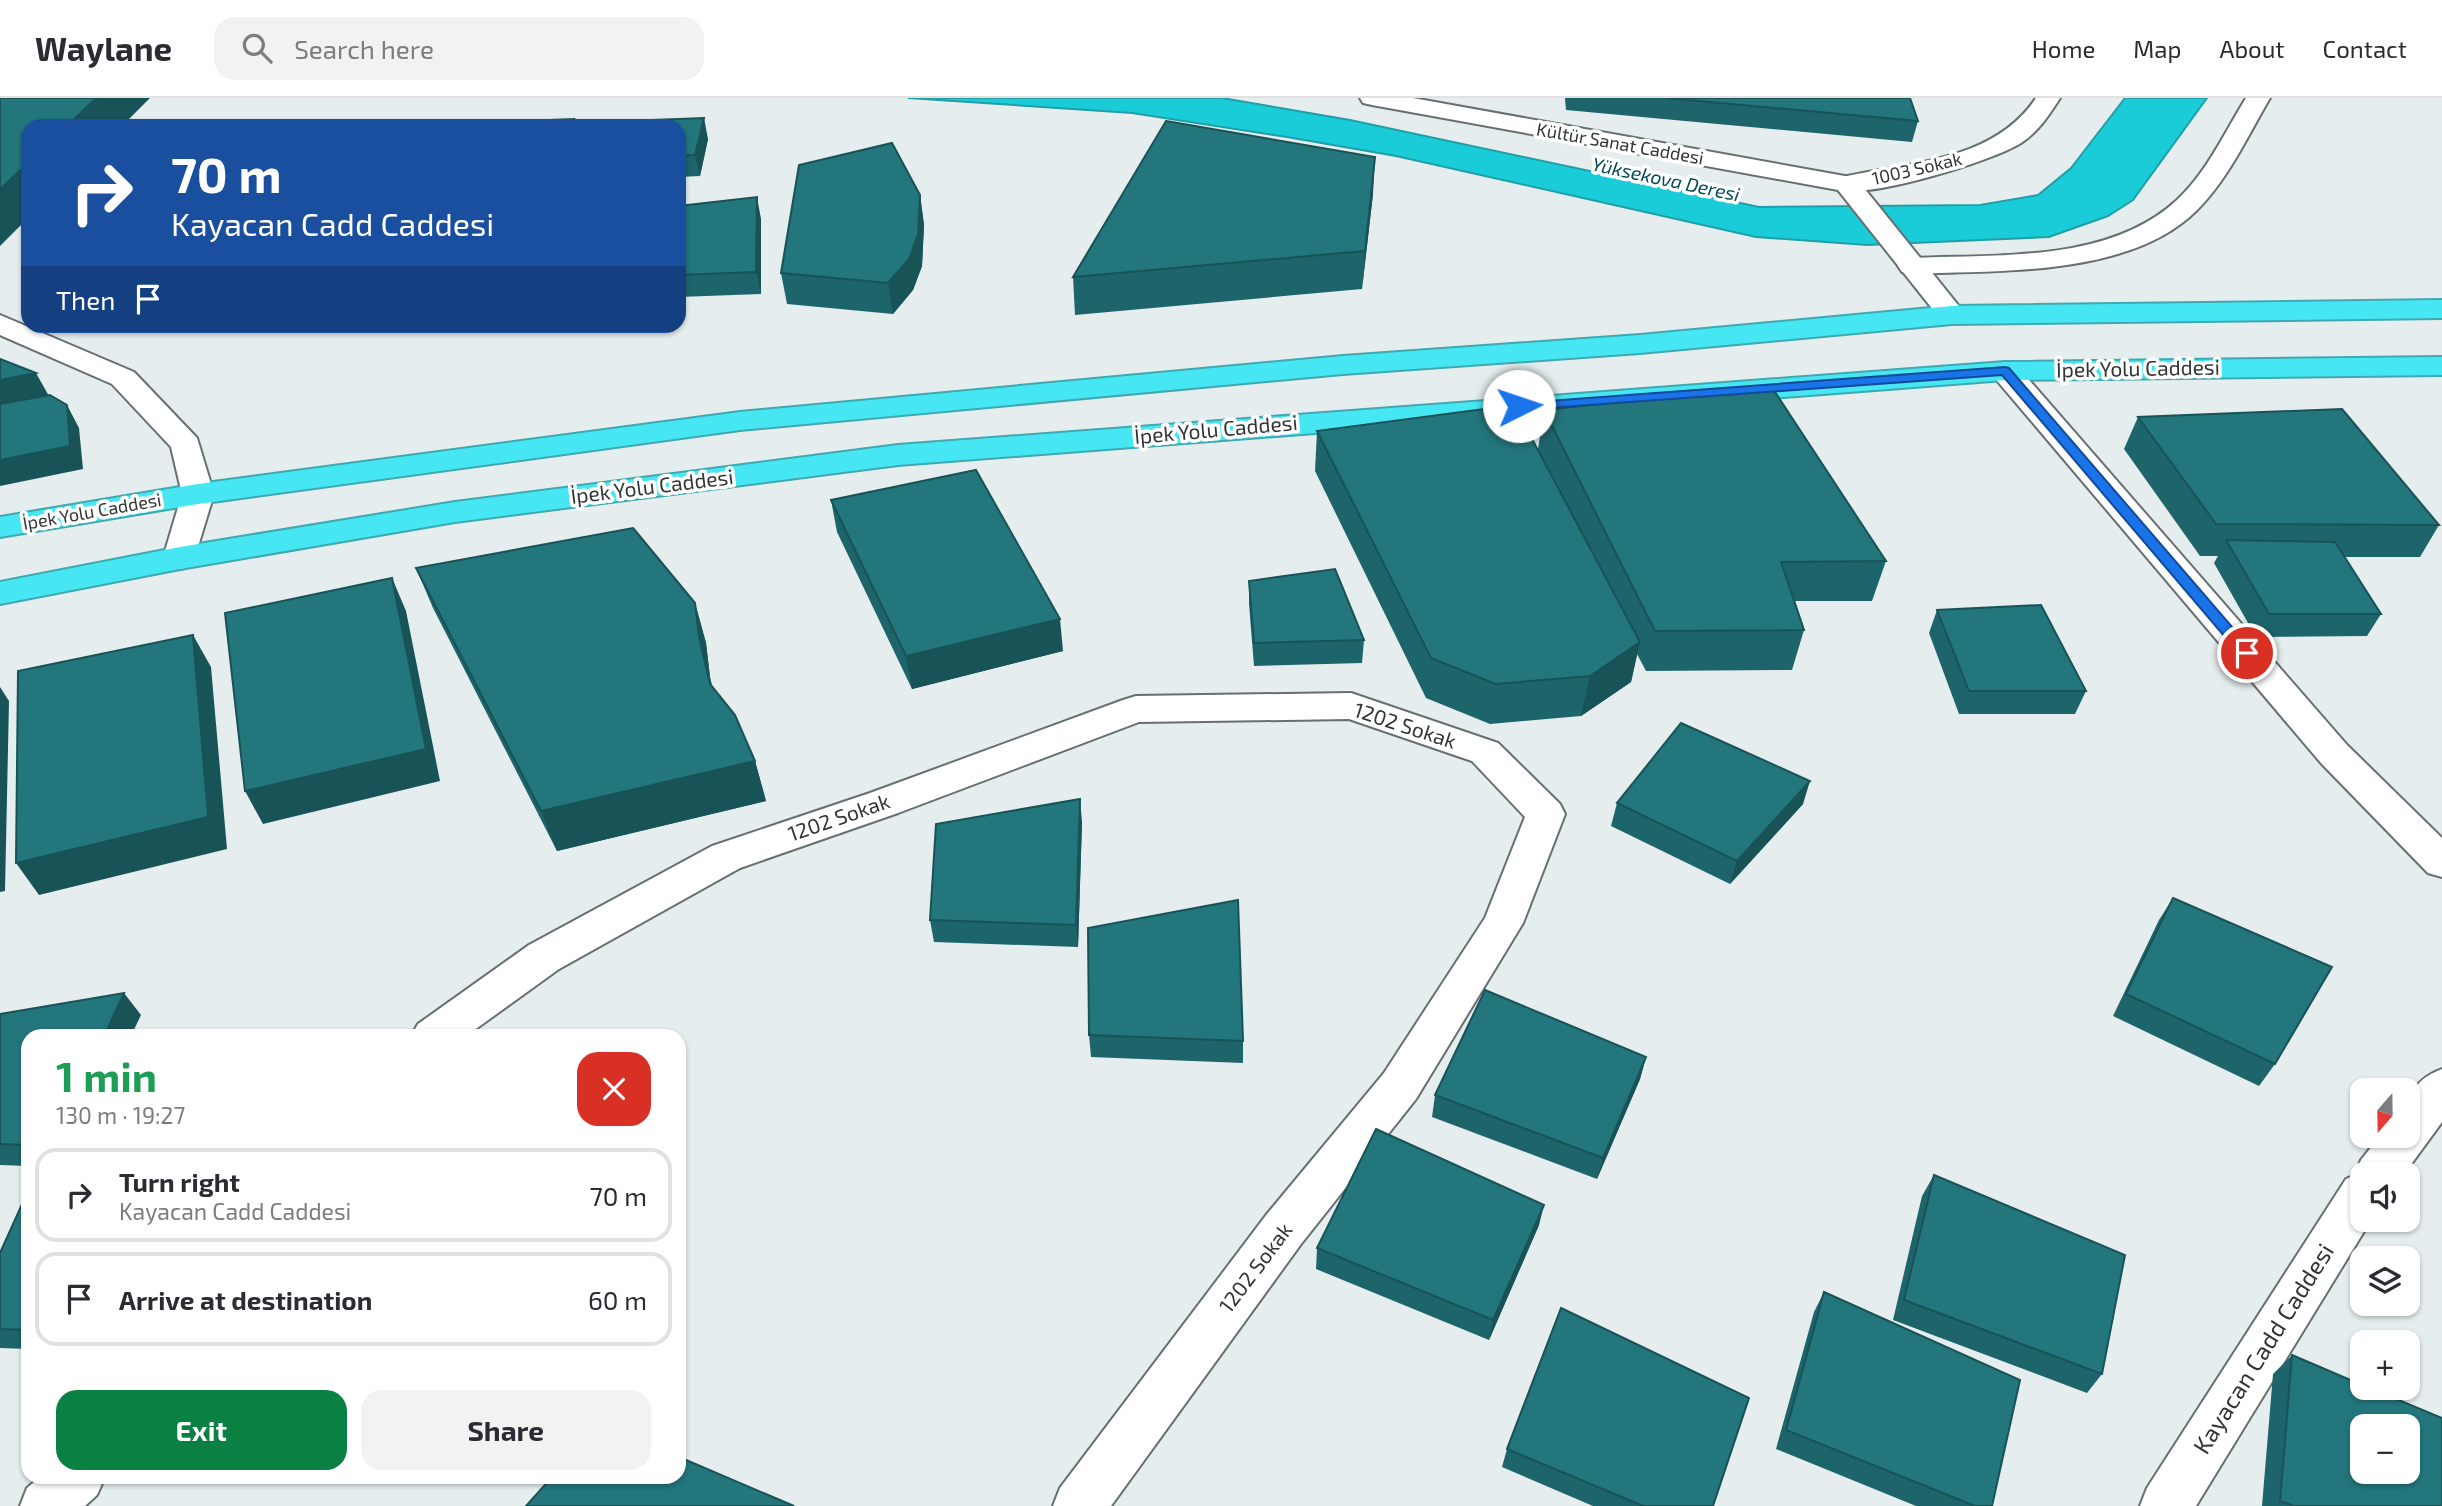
<!DOCTYPE html>
<meta charset="utf-8">
<style>
body{margin:0;font-family:"Exo 2",sans-serif;background:#f2f2f3;color:#2b2b33;height:100vh;display:flex;flex-direction:column;font-size:26px;white-space:nowrap}
*{box-sizing:border-box;margin:0}
p{font-size:23px;color:#7c7c81}
.icon{flex:none;width:38px;height:38px;fill:none;stroke:currentColor;stroke-width:2;stroke-linecap:round;stroke-linejoin:round}
.map{position:relative;flex:1;overflow:hidden}
.panel{position:absolute;left:21px;top:931px;width:665px;height:455px;display:flex;flex-direction:column;background:#fff;border-radius:21px;box-shadow:0 2px 5px #0004}
.panel>*{flex:none}
.banner{position:absolute;left:21px;top:21px;width:665px;height:214px;border-radius:21px;box-shadow:0 2px 5px #0004;background:#1a4fa0;color:#fff;overflow:hidden}
.needle{width:46px;rotate:200deg}
.tools{position:absolute;left:2350px;top:980px;display:grid;gap:14px}
.tools a{display:grid;place-items:center;width:70px;height:70px;border-radius:14px;background:#fff;box-shadow:0 2px 5px #0004;font-size:35px}
.pin{position:absolute;display:grid;place-items:center;width:60px;height:60px;color:#fff;margin:-30px;border:4px solid #fff;border-radius:50%;box-shadow:0 2px 7px #0007}
.me{position:absolute;width:77px;margin:-38px;rotate:86deg;stroke-linejoin:round;filter:drop-shadow(0 0 5px #0008)}
.turn{display:flex;align-items:center;gap:24px;height:147px;padding:0 35px;font-size:32px}
.turn .icon{width:91px;height:91px;stroke-width:2.5}
.turn b{display:block;font-size:49px;line-height:60px}
.then{display:flex;align-items:center;height:66px;padding:0 35px;background:#0003;gap:14px;font-size:26px}
.round{display:grid;place-items:center;flex:none;width:74px;height:74px;border-radius:21px;background:#f2f2f3}
.overview{display:flex;align-items:center;justify-content:space-between;height:119px;padding:0 35px}
h1{font-size:42px;font-weight:700;line-height:52px;color:#1e9e55}
.button{display:flex;gap:14px;margin-top:auto;padding:14px 35px}
.button a{flex:1;height:80px;border-radius:21px;background:#0b8043;color:#fff;font-size:28px;font-weight:700;line-height:80px;text-align:center}
.button a+a{background:#f2f2f3;color:#2b2b33}
ul{padding:0;list-style:none}
li{display:flex;align-items:center;gap:21px;height:94px;margin:0 14px 10px;padding:0 21px;border:4px solid #e1e1e2;border-radius:21px}
li div{flex:1}
li b{display:block;font-size:26px}
li em{font-style:normal}
header{display:flex;align-items:center;gap:42px;box-sizing:border-box;height:98px;padding:0 35px;background:#fff;border-bottom:2px solid #e1e1e2}
header strong{font-size:33px}
nav{display:flex;gap:38px;margin-inline-start:auto;font-size:24px}
.search{width:490px;height:63px;background:#f2f2f3;display:flex;align-items:center;gap:18px;box-sizing:border-box;padding:0 24px;border-radius:21px;color:#7c7c81;font-size:26px}
.map>svg:first-child{display:block}
</style>
<header>
<strong>Waylane</strong>
<div class="search"><svg class="icon" aria-label="search" viewBox="0 0 24 24"><circle cx="10" cy="10" r="6"/><path d="M15 15l6 6"/></svg>Search here</div>
<nav><a>Home</a><a>Map</a><a>About</a><a>Contact</a></nav>
</header>
<div class="map">
<svg width="2442" height="1408" viewBox="0 0 2442 1408">
<rect width="100%" height="100%" fill="#e5edee"/>
<path fill="#19ccd8" stroke="#209fa7" stroke-width="2" d="M908,0h314l128,22 409,87 221,-2 58,-10 33,-27 54,-70h82l-74,102 -25,16 -59,21 -182,8 -111,-8 -360,-81 -109,-19 -155,-24z"/>
<g fill="none" stroke-linecap="round" stroke-linejoin="round">
<defs>
<path id="street" d="M2036,0h24c-11,17 -21,33 -39,45 -31,19 -149,55 -183,47l-4,-6 4,-6c68,-16 155,-15 198,-80z
M2246,0h24c-22,37 -41,80 -73,112 -67,67 -197,60 -285,64l-10,-2 -4,-6 4,-6 10,-2c87,-4 197,5 265,-58 30,-28 48,-68 69,-102z
M1351,595l147,50 62,61 5,10 -42,109 -107,176 -115,145 -190,262h-58l7,-18 207,-274 117,-141 101,-155 40,-101 -53,-56 -123,-42 -210,3 -241,91 -158,55 -181,101 -93,67h-55l7,-12 111,-79 183,-99 158,-53 253,-93 13,-4z
M40,1379h65l-8,18 -12,11h-65l7,-18z"/>
<path id="secondary" d="M1360,0h53l443,80 110,137 -4,6 -10,3 -10,-3 -104,-131 -466,-85 -9,-2z
M0,217l134,57 63,66 17,56 -22,72 -12,3 -12,-3 -5,-8 19,-64 -11,-47 -59,-63 -112,-49z
M2005,264l11,3 331,380 95,93v39l-14,-4 -107,-110 -327,-386 -4,-6 4,-6z
M2442,971v53l-38,52h-42v46h9l-175,286h-56l7,-18 199,-309 9,-4 6,-15 19,-24h28c0,-33 -1,-54 34,-67z"/>
<path id="highway" d="M2442,202v18l-490,6 -312,29 -297,21 -603,56 -542,74 -198,33v-20l198,-33 542,-72 603,-56 297,-21 312,-29z
M2442,259v18l-437,5 -1107,85 -443,57 -275,47 -180,35v-22l180,-35 275,-45 443,-57 1107,-83z"/>
</defs>
<use href="#street" stroke="#686f70" stroke-width="4"/>
<use href="#secondary" stroke="#686f70" stroke-width="4"/>
<use href="#highway" stroke="#3fa9b1" stroke-width="4"/>
<use href="#street" fill="#fff" fill-rule="evenodd"/>
<use href="#secondary" fill="#fff" fill-rule="evenodd"/>
<use href="#highway" fill="#46e7f3" fill-rule="evenodd"/>
</g>
<path fill="#1e656b" d="M1565,0h345l8,23 -6,21 -346,-32z
M679,28l29,13 -8,37 -21,1z
M1373,96l-11,95 -287,26 -2,-38z
M920,97l4,30 -2,41 -9,24 -20,24 -106,-10 -6,-31z
M679,108l82,13v75l-82,3z
M1544,312l342,151 -14,40h-77l9,29 -12,40 -146,1 -9,-17 -6,28 -50,34 -91,8 -64,-26 -111,-227 2,-40 221,18z
M2138,319l301,108 -19,32h-76l37,57 -14,22 -111,1 -42,-74 4,-7h-18l-76,-107z
M831,402l232,151 -151,38 -75,-157z
M416,470l279,35 11,40 4,34 2,10 43,74 11,40 -209,50 -124,-243z
M1249,483l115,59 -2,23 -108,3 -5,-62z
M1937,512l149,81 -11,23h-116l-30,-81z
M1617,705l186,1 -73,80 -119,-58z
M1082,724l-4,125 -144,-5 -4,-22z
M2173,800l102,166 -16,22 -146,-70 46,-96z
M0,916l141,1 -113,21v130l-28,-1z
M1089,937l154,6v22l-152,-6z
M1646,959l-6,22 -43,100 -165,-62 3,-22z
M1934,1077l168,199 -15,19 -194,-73 29,-124z
M28,1093v158l-28,-1v-95z
M1539,1127l-50,115 -173,-71 1,-21z
M1824,1194l168,214h-76l-140,-57 38,-137z
M2292,1257l150,151h-180l11,-132z
M1507,1351l206,57h-120l-91,-39z"/>
<path fill="#185357" d="M96,0h54l-28,28h-55z
M704,20l4,21 -8,37 -5,-21z
M1375,59l-2,37 -11,95 3,-38z
M28,65v55l-28,28v-57z
M920,97l4,30 -2,41 -9,24 -20,24 -5,-31z
M757,99l4,22v75l-5,-22z
M36,275l18,32 -54,10v-35z
M67,307l12,23 4,41 -83,17v-26z
M392,480l14,33 34,170 -177,43 -18,-33z
M695,505l11,40 4,34 12,47 -23,-87z
M1060,521l3,32 -151,38 -6,-33z
M193,537l18,32 16,182 -188,46 -23,-32z
M1640,544l-9,40 -50,34 9,-40z
M0,589l9,14 -4,190 -5,1z
M755,663l11,40 -209,50 -16,-40z
M1810,683l-7,23 -73,80 7,-23z
M1080,701l2,23 -4,125 -2,-22z
M124,895l17,22 -10,21h-27z
M1646,959l-6,22 -43,100 6,-21z
M1544,1107l-5,20 -50,115 4,-20z"/>
<path fill="#23767c" stroke="#185357" stroke-width="2" fill-rule="evenodd" d="M0,0h96l-29,28h-39v37l-28,26z
M1666,0h244l8,23z
M704,20l-9,37 -16,1v-30h-55l2,-5z
M574,21l-3,7h-78l2,-4z
M1166,23l209,36 -10,94 -292,26z
M892,45l28,52 -2,40 -9,24 -21,24 -107,-10 18,-108z
M757,99l-1,75 -77,3v-69z
M0,261l36,14 -36,7z
M1771,288l115,175 -105,1 23,68 -149,1 -111,-221z
M50,297l17,10 3,41 -70,14v-56z
M1514,307l126,237 -50,34 -94,8 -65,-26 -114,-227z
M2342,311l97,116 -223,-1 -78,-107z
M976,372l84,149 -154,37 -75,-156z
M633,430l62,75 4,34 11,47 25,31 20,46 -214,50 -125,-243z
M2226,442l109,2 46,72h-112z
M1335,471l29,71 -110,3 -5,-62z
M392,480l34,171 -181,42 -20,-178z
M2041,507l45,86h-117l-32,-81z
M193,537l15,182 -192,46 2,-192z
M1681,625l129,58 -73,80 -120,-58z
M1080,701l-4,126 -146,-5 6,-96z
M2173,800l159,69 -57,97 -149,-70z
M1238,802l5,141 -154,-6 -1,-107z
M1485,892l161,67 -43,101 -168,-63z
M124,895l-20,43h-76v109l-28,-1v-130z
M1376,1031l168,76 -51,115 -176,-72z
M1934,1077l191,80 -23,119 -198,-74z
M28,1093v139l-28,-1v-76z
M1824,1194l196,88 -28,126h-17l-189,-76z
M1561,1210l188,90 -36,108h-70l-136,-57z
M2292,1257l70,30v3h8l72,30v88h-148l-14,-5zM2362,1328h46v46h-46z
M679,1359l115,49h-268l26,-29h127z"/>
<path fill="#1a73e8" stroke="#114b97" stroke-width="2" d="M2005,269l4,1 243,282v7h-10l-240,-282 -483,35 -7,-4 7,-3z"/>
<g text-anchor="middle" stroke-width="7" stroke-linejoin="round" paint-order="stroke">
<g font-size="18" fill="#323536" stroke="#fff">
<text transform="translate(1620 46) rotate(10)" y="6">Kültür Sanat Caddesi</text>
<text transform="translate(1917 71) rotate(-13)" y="6">1003 Sokak</text>
<text transform="translate(92 414) rotate(-10)" y="6">İpek Yolu Caddesi</text>
</g>
<g font-size="19" font-style="italic" fill="#024b50" stroke="#fff">
<text transform="translate(1666 81) rotate(12)" y="7">Yüksekova Deresi</text>
</g>
<g font-size="21" fill="#323536" stroke="#fff">
<text transform="translate(2138 271) rotate(-1)" y="7">İpek Yolu Caddesi</text>
<text transform="translate(1216 332) rotate(-5)" y="7">İpek Yolu Caddesi</text>
<text transform="translate(652 389) rotate(-7)" y="7">İpek Yolu Caddesi</text>
<text transform="translate(1405 628) rotate(18)" y="7">1202 Sokak</text>
<text transform="translate(839 720) rotate(-19)" y="7">1202 Sokak</text>
<text transform="translate(1256 1170) rotate(-53)" y="7">1202 Sokak</text>
</g>
<g font-size="24" fill="#323536" stroke="#fff">
<text transform="translate(2264 1251) rotate(-58)" y="8">Kayacan Cadd Caddesi</text>
</g>
</g>
</svg>
<div class="tools">
<a><svg class="needle" viewBox="-14 -14 28 28"><path d="M0-13l5 13h-10z" fill="#e53935"/><path d="M0 13l5-13h-10z" fill="#7c7c81"/></svg></a>
<a><svg class="icon" aria-label="sound" viewBox="0 0 24 24"><path d="M4 9h4l5-4v14l-5-4H4zM17 9q2 3 0 6"/></svg></a>
<a><svg class="icon" aria-label="layers" viewBox="0 0 24 24"><path d="M12 4l9 5-9 5-9-5zM3 14l9 5 9-5"/></svg></a>
<a>+</a>
<a>−</a>
</div>
<div class="pin" style="left:2247px;top:555px;background:#d93025"><svg class="icon" aria-label="arrive" viewBox="0 0 24 24"><path d="M6 21V4h12l-3 4 3 4H6"/></svg></div>
<svg class="me" style="left:1519px;top:308px" viewBox="-20 -20 40 40"><circle r="19" fill="#fff"/><path d="M0-13L10 11 0 6-10 11z" fill="#1a73e8"/></svg>
<div class="banner">
<div class="turn"><svg class="icon" aria-label="right" viewBox="0 0 24 24"><path d="M7 20v-9h11M14 6l5 5-5 5"/></svg><div><b>70 m</b>Kayacan Cadd Caddesi</div></div>
<div class="then">Then<svg class="icon" aria-label="arrive" viewBox="0 0 24 24"><path d="M6 21V4h12l-3 4 3 4H6"/></svg></div>
</div>
<section class="panel">
<div class="overview"><div><h1>1 min</h1><p>130 m · 19:27</p></div><a class="round" style="background:#d93025;color:#fff"><svg class="icon" aria-label="close" viewBox="0 0 24 24"><path d="M6 6l12 12M18 6L6 18"/></svg></a></div>
<ul>
<li><svg class="icon" aria-label="right" viewBox="0 0 24 24"><path d="M7 20v-9h11M14 6l5 5-5 5"/></svg><div><b>Turn right</b><p>Kayacan Cadd Caddesi</p></div><em>70 m</em></li>
<li><svg class="icon" aria-label="arrive" viewBox="0 0 24 24"><path d="M6 21V4h12l-3 4 3 4H6"/></svg><div><b>Arrive at destination</b></div><em>60 m</em></li>
</ul>
<div class="button"><a>Exit</a><a>Share</a></div>
</section>
</div>
